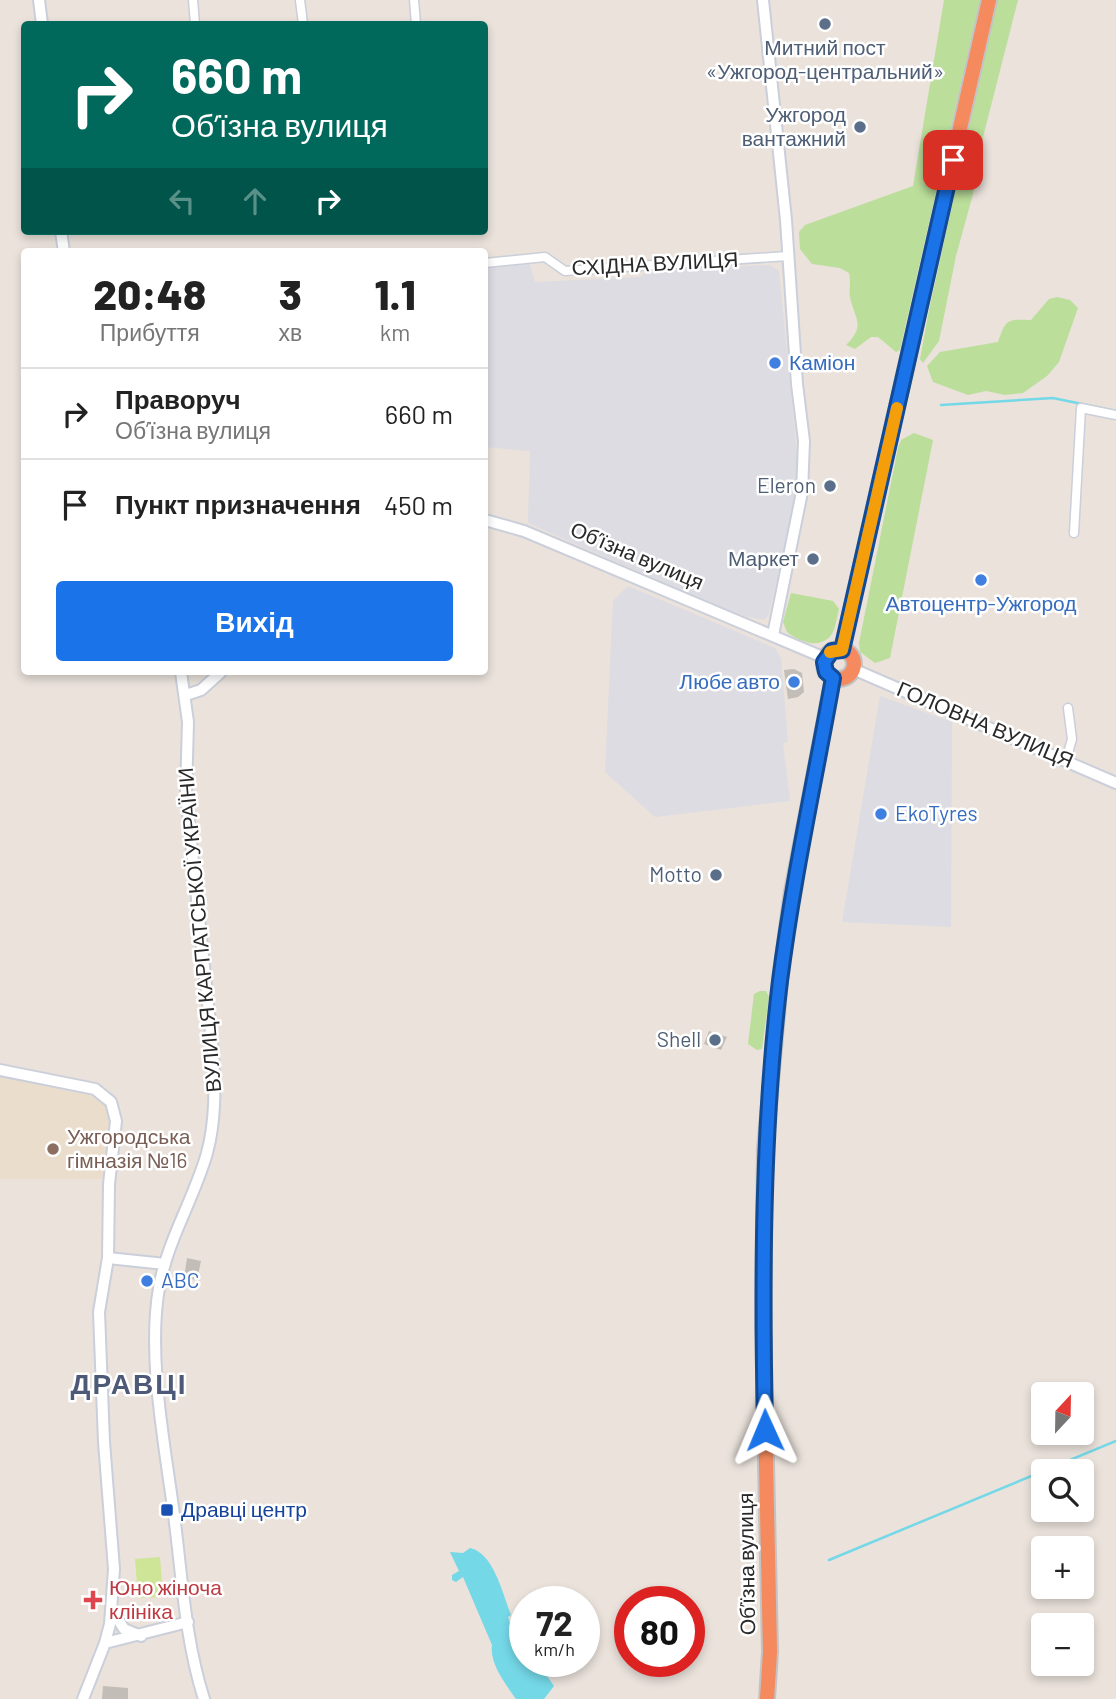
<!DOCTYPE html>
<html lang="uk">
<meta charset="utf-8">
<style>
body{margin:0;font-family:Barlow,sans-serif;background:#f6f6f6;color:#222;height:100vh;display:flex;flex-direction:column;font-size:26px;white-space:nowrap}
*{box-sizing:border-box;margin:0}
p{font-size:23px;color:#767676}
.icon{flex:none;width:38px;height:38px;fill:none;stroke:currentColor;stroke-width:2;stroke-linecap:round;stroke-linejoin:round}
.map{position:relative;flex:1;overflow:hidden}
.sheet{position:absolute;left:21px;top:248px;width:467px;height:427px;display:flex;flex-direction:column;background:#fff;border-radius:7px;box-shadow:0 4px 10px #0003}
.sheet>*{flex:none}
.hud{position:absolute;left:21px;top:21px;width:467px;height:214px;border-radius:7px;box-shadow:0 4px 10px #0003;background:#00695c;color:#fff;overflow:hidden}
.needle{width:46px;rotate:22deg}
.buttons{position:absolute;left:1031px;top:1382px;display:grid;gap:14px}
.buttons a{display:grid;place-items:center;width:63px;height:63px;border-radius:7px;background:#fff;box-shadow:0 4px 10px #0003;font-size:35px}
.speed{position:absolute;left:509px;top:1586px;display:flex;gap:14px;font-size:35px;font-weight:700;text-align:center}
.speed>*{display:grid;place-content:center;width:91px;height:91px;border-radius:50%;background:#fff;box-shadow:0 4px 10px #0003;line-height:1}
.speed small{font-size:18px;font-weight:400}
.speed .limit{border:10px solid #d22;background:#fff;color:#111}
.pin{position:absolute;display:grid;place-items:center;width:60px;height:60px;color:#fff;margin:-30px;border-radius:14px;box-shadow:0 4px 10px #0006}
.me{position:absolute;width:77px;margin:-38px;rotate:359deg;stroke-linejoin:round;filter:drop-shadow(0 0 5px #0008)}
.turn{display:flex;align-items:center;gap:24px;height:147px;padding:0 35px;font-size:32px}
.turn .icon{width:91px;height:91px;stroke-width:2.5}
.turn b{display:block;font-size:49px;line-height:60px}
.lanes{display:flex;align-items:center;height:66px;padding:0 35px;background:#0003;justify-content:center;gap:35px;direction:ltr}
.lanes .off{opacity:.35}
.eta{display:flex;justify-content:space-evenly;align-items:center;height:119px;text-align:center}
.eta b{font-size:42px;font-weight:800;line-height:49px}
.action{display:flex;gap:14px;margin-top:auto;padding:14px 35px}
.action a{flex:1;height:80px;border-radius:7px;background:#1a73e8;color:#fff;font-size:28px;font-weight:800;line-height:80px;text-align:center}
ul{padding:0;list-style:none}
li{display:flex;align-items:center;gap:21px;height:91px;padding:0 35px;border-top:2px solid #e0e0e0}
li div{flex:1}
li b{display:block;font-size:26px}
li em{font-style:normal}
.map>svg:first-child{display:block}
</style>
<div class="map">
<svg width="1116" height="1699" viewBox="0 0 1116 1699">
<rect width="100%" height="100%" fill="#eae2db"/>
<path fill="#dddce3" d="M529,262l6,20 105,-5 8,-7 122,-5 9,6 18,183v27l-2,27 -27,108 -4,4 -21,-4 -33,-13 -182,-80 2,-72 -45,-4v-179z
M628,586l147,62 6,10 7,84 -5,1 7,58 -135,16 -50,-45 8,-171z
M880,696l72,26 -1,205 -109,-5z"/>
<path fill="#ebddcc" d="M0,1076l100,19 11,11 -9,73h-102z"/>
<path fill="#bbde9b" d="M944,0h36l-80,350 -4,2 -18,-15h-7l-16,12 -9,-4c20,-20 9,-25 4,-48 -1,-8 1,-16 -1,-24l-9,-5 -28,-4 -12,-15 -1,-17 6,-7 108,-39z
M997,0h21l-39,153 -6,41 -17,62 -17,85 -16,22 -3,-4 8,-44z
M1057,297l13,3 8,8 -19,54 -12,14 -24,17 -18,2 -19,-4 -18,4 -35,-13 -6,-16 13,-14 58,-10c8,-23 9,-23 33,-22l18,-21z
M914,433l19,7 -43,218 -15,5 -15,-11 -1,-9 39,-195 3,-8z
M791,593l42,8 6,8c-2,7 -3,16 -6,23 -10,19 -34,10 -46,0l-4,-10z
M760,991h6l3,6 -7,52 -5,1 -9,-6 6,-50z"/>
<path fill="#cee597" d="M160,1557l3,40 -25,1 -3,-39z"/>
<path fill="#74d8e7" d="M470,1548c24,5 33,47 41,67l-3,2 2,6h7l5,8h3v30h14l-1,2 16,23 -10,13h-28c-10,-14 -27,-36 -24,-54l-29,-68 -7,5 -4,-2v-5l7,-4 -9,-19 13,1z"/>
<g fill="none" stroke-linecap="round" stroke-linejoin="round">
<path stroke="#74d8e7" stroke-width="2.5" d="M941,405l112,-7 63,13
M829,1560l287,-119"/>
</g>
<path fill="#c3bdb7" d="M794,669l8,4 2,19 -6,5 -10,2 -4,-29z
M709,1031l18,6 -6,13 -17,-6z
M187,1258l14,3 -4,19 -13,-2z
M103,1686l25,2v11h-26z"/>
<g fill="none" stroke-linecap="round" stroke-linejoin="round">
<defs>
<path id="street" d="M193,0l2,24
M300,0l3,24
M414,0l2,24
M485,263l60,-6 20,14 223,-15
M1074,533l7,-125 35,7
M1066,760l6,-21 -4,-31"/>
<path id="secondary" d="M39,0l3,24
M763,0l23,220 11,164 7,57 -2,51 -29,143
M61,231l3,21
M485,520l39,11 301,127
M853,669l263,114
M181,672l7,50 -2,72 27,258c2,34 3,68 -6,101 -13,46 -40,88 -48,135 -12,69 6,158 15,227 8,61 11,125 30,184
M186,695l15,-5 20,-18
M0,1070l95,19 16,13 5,19 -7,63 -1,74 -9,54 5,130 10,127 -4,55 -5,19 -22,56
M108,1258l57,6
M113,1611l11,18 17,7
M105,1643l83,-21"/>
<path id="highway" d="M824 664a15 15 0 1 1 30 0a15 15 0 1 1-30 0Z
M842,650l147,-650
M767,1699l3,-47 -7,-331 2,-172 15,-169 12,-88 41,-214"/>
</defs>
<use href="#street" stroke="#cacfda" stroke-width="11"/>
<use href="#secondary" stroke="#cacfda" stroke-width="14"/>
<use href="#highway" stroke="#c3c3c3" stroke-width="18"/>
<use href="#street" stroke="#fff" stroke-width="8"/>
<use href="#secondary" stroke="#fff" stroke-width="10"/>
<use href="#highway" stroke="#f48a5d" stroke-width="14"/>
</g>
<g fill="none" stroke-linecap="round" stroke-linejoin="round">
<defs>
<path id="route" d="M765,1430c-3,-150 -3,-300 15,-449 13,-102 35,-202 53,-303l-7,-6 -2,-10 8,-11 10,-1 111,-490"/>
</defs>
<use href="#route" stroke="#114b97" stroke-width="18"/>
<use href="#route" stroke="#1a73e8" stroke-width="12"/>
<path stroke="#f59e0b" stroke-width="12" d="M830,652l12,-2 55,-242"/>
</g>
<g fill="#5c6f8a" stroke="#fff" stroke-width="2.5">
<circle cx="825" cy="24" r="7"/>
<circle cx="860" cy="127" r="7"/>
<circle cx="830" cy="486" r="7"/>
<circle cx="813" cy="559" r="7"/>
<circle cx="716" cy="875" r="7"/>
<circle cx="715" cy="1040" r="7"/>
</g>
<g fill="#3f7fe0" stroke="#fff" stroke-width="2.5">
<circle cx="775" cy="363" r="7"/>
<circle cx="981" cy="580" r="7"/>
<circle cx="794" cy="682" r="7"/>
<circle cx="881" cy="814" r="7"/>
<circle cx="147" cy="1281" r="7"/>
</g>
<circle fill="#8d6e63" stroke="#fff" stroke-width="2.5" cx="53" cy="1149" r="7"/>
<rect fill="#1a4fb4" stroke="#fff" stroke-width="2.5" x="160" y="1503" width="14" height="14" rx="3.5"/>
<path fill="#e0444e" stroke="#fff" stroke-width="2.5" d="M89.5 1589.5h7v7h7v7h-7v7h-7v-7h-7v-7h7z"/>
<g text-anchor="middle" stroke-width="5" stroke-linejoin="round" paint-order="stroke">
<g font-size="21" fill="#4e5e75" stroke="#fff" text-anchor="end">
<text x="825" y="55" text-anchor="middle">Митний пост<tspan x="825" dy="24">«Ужгород-центральний»</tspan></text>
<text x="846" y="122">Ужгород<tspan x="846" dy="24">вантажний</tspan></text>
<text x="816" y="493">Eleron</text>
<text x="799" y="566">Маркет</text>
<text x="702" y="882">Motto</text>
<text x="701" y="1047">Shell</text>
</g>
<g font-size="21" fill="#292929" stroke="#fff">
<text transform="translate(655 264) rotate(-3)" y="7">СХІДНА ВУЛИЦЯ</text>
<text transform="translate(637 556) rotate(23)" y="7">Обʼїзна вулиця</text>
<text transform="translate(985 725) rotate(23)" y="7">ГОЛОВНА ВУЛИЦЯ</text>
<text transform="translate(200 930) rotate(-95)" y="7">ВУЛИЦЯ КАРПАТСЬКОЇ УКРАЇНИ</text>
<text transform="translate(747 1564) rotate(-91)" y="7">Обʼїзна вулиця</text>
</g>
<g font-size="21" fill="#366cbe" stroke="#fff" text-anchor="start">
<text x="789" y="370">Каміон</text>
<text x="981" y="611" text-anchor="middle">Автоцентр-Ужгород</text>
<text x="780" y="689" text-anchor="end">Любе авто</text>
<text x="895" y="821">EkoTyres</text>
<text x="161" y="1288">ABC</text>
</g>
<g font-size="21" fill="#785e54" stroke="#fff" text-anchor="start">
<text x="67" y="1144">Ужгородська<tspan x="67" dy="24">гімназія №16</tspan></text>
</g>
<g font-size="21" fill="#164399" stroke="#fff" text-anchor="start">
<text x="181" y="1517">Дравці центр</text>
</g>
<g font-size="21" fill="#be3a42" stroke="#fff" text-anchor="start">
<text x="109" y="1595">Юно жіноча<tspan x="109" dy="24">клініка</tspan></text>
</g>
<g font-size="28" font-weight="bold" letter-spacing="2" fill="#4c5977" stroke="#fff">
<text x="129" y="1394">ДРАВЦІ</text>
</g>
</g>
</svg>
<div class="buttons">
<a><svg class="needle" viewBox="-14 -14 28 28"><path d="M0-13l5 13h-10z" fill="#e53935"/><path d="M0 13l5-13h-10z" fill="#767676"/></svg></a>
<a><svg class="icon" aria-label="search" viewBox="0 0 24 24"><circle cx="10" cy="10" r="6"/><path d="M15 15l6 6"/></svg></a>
<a>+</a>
<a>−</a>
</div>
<div class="speed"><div>72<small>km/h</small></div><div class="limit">80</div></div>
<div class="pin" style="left:953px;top:160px;background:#d93025"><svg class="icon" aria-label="arrive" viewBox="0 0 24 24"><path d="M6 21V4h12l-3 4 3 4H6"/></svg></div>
<svg class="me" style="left:765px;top:1430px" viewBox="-20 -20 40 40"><path d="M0-17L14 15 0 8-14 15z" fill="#1a73e8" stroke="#fff" stroke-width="4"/></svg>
<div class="hud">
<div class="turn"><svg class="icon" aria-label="right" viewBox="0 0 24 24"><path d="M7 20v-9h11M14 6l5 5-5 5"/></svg><div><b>660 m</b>Обʼїзна вулиця</div></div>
<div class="lanes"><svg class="icon off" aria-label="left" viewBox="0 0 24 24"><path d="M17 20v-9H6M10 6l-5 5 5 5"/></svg><svg class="icon off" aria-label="ahead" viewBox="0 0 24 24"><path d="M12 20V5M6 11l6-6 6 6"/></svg><svg class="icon" aria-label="right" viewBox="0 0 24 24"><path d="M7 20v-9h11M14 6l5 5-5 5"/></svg></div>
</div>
<section class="sheet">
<div class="eta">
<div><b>20:48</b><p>Прибуття</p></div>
<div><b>3</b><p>хв</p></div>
<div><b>1.1</b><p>km</p></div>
</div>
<ul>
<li><svg class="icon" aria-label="right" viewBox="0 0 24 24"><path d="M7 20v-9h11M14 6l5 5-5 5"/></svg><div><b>Праворуч</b><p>Обʼїзна вулиця</p></div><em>660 m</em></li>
<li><svg class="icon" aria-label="arrive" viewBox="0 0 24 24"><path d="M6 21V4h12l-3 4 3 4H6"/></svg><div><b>Пункт призначення</b></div><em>450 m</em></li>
</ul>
<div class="action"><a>Вихід</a></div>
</section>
</div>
